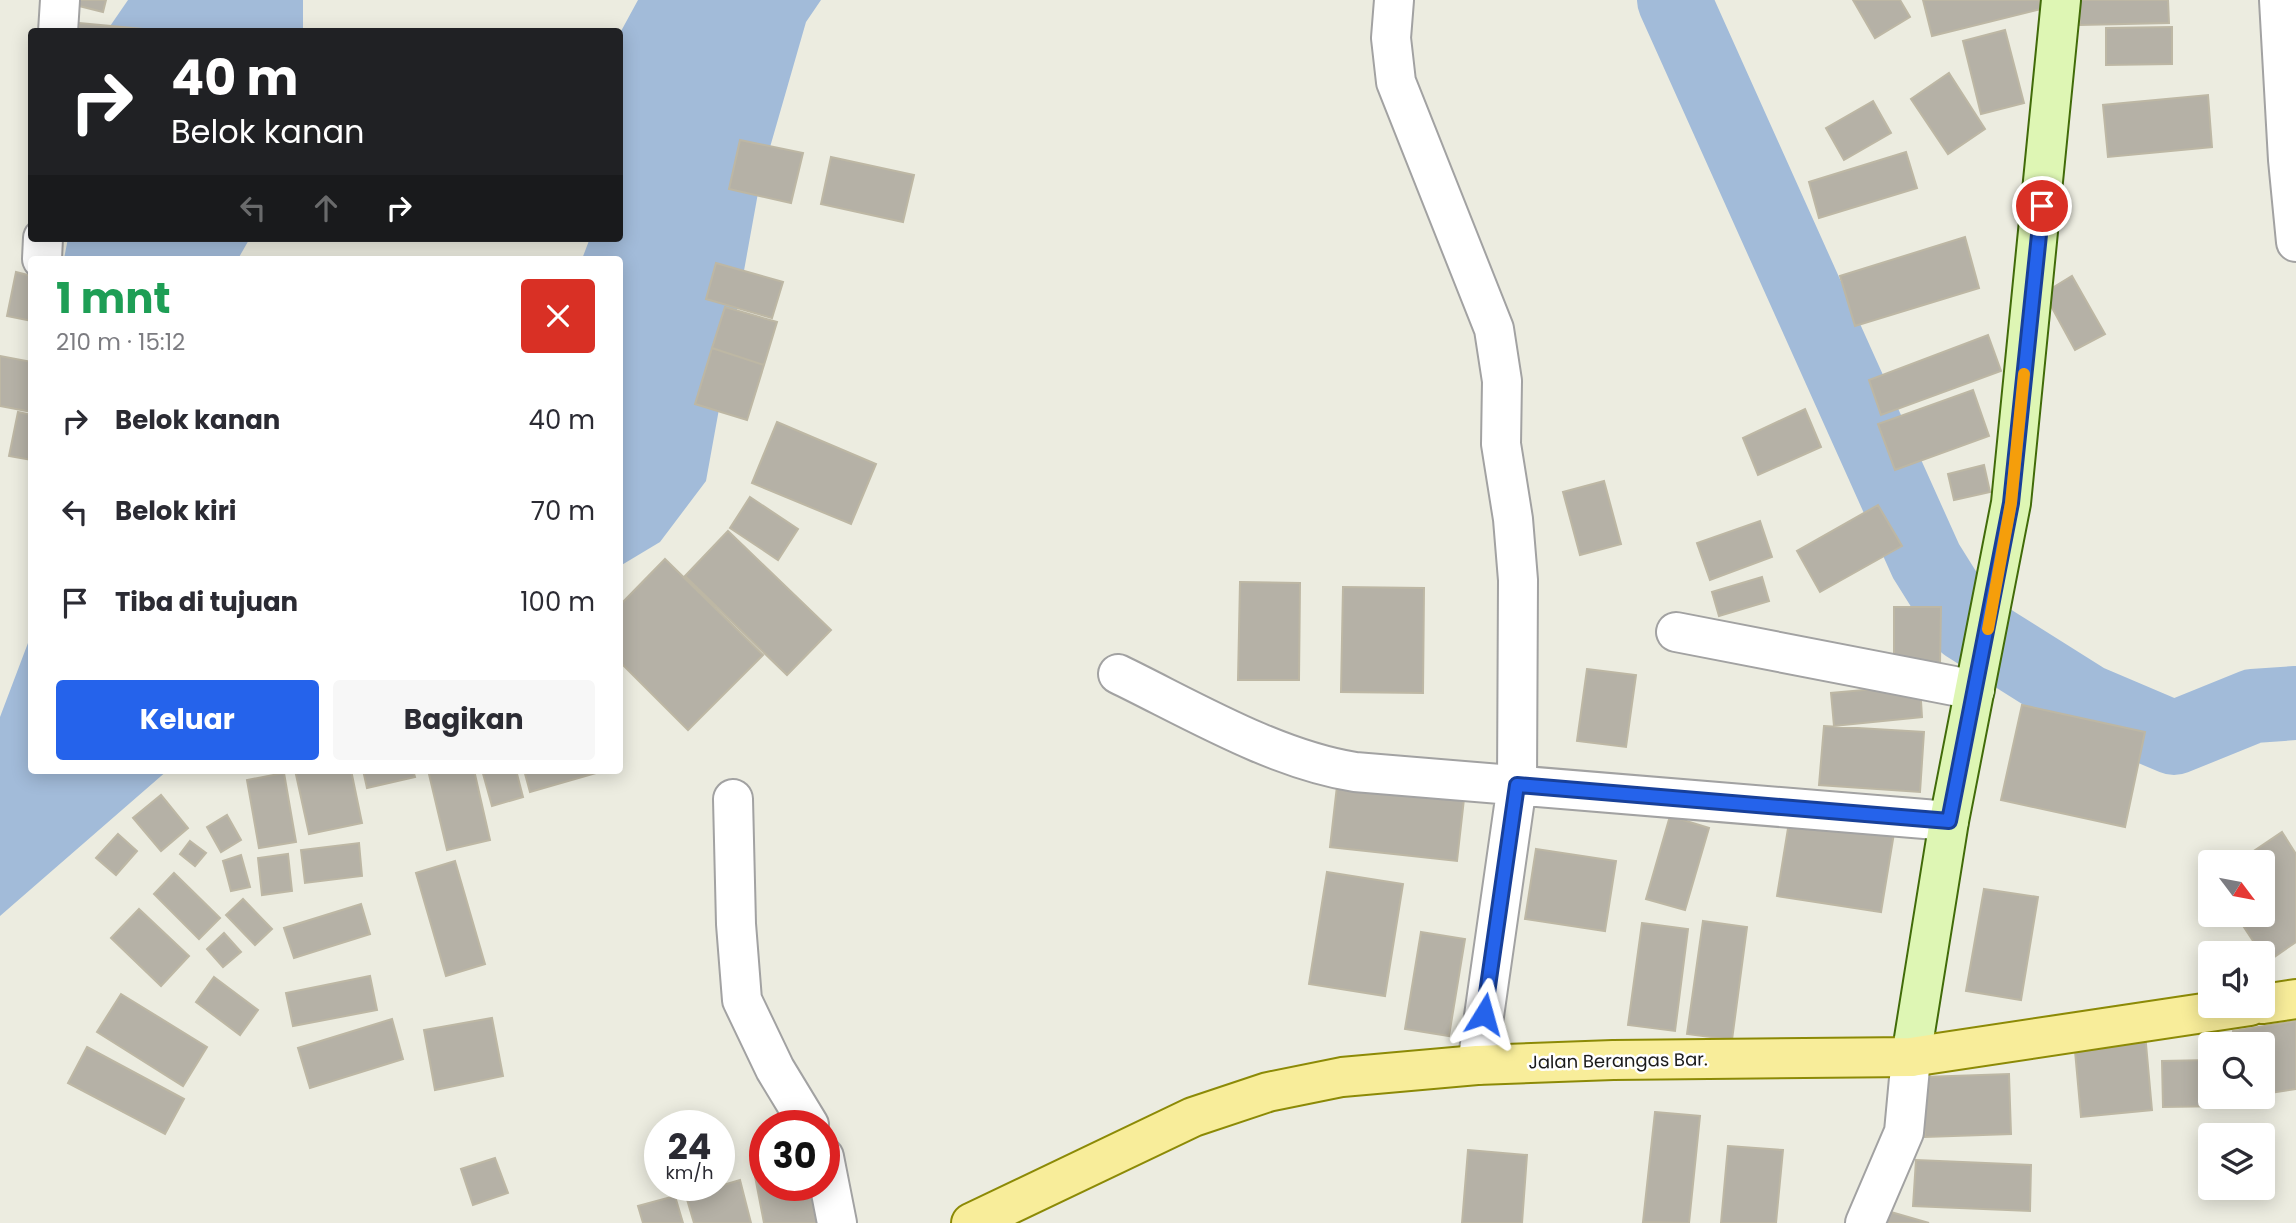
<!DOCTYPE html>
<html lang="id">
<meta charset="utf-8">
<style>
body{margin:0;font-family:Poppins,sans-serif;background:#f7f7f7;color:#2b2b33;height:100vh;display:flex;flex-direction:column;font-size:26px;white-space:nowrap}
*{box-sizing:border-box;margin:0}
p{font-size:23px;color:#7c7c81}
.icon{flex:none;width:38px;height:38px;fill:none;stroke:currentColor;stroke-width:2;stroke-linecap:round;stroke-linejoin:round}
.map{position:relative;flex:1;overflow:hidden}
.drawer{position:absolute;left:28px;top:256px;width:595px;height:518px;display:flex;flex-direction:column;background:#fff;border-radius:7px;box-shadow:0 4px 18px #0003}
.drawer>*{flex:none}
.guide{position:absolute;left:28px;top:28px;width:595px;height:214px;border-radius:7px;box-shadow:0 4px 18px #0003;background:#202124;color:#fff;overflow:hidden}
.needle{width:46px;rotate:122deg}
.fabs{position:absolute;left:2198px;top:850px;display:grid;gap:14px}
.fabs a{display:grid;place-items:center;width:77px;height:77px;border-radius:7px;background:#fff;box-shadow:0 4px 18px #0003;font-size:35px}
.speed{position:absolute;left:644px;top:1110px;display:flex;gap:14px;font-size:35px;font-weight:700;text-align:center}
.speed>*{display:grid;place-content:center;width:91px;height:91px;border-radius:50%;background:#fff;box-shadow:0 4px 18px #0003;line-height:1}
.speed small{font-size:18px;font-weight:400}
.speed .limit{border:10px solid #d22;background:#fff;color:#111}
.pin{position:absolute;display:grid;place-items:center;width:60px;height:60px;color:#fff;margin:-30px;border:4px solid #fff;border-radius:50%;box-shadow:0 2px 7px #0007}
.me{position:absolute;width:77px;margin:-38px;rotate:8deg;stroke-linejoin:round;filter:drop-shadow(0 0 5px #0008)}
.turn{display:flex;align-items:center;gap:24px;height:147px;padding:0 28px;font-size:32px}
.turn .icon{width:91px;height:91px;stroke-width:2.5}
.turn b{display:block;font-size:49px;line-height:60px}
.lanes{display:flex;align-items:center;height:66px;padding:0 28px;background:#0003;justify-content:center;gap:35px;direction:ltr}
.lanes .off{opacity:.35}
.round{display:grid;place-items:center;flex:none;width:74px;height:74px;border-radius:7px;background:#f7f7f7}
.head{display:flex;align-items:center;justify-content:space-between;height:119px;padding:0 28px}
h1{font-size:42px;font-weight:700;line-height:52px;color:#1e9e55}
.primary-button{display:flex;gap:14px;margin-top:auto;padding:14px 28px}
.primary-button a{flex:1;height:80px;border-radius:7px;background:#2563eb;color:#fff;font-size:28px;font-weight:700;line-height:80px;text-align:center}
.primary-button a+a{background:#f7f7f7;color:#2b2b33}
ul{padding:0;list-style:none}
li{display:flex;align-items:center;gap:21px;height:91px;padding:0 28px}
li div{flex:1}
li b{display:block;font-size:26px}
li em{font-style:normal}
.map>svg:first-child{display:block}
</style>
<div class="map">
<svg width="2296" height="1223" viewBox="0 0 2296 1223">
<rect width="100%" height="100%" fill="#ecece0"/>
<path fill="#a2bbd9" d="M128,0h175v31l-197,1z
M638,0h183l-15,22 -46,160 -54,299 -46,61 -40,24v-307h-38l8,-21h30v-205z
M68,238h182l-12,21h-174z
M31,635l1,135h136l-168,146v-199z"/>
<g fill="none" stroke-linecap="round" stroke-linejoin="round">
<path stroke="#a2bbd9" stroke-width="74" d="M1674,0l252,561 40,64 121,76 87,37 79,-32 43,-3"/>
</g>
<path fill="#b5b1a6" stroke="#bdb7a4" stroke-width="2" d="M68,0h38l-3,12 -36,-9z
M1853,0h47l10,17 -35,21z
M1923,0h116l2,9 -109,27z
M2079,0h89l1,23 -89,2z
M79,23l85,8v1h-85z
M2172,27v37l-66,1v-37z
M2005,30l19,73 -43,11 -18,-73z
M1949,73l36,56 -37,25 -37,-55z
M2208,95l4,52 -104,10 -5,-52z
M1873,101l18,32 -47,27 -18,-32z
M740,140l63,13 -12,50 -62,-14z
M1906,152l11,36 -98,30 -10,-36z
M831,157l83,18 -11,47 -82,-18z
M1965,237l14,51 -124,38 -15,-50z
M716,263l67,19 -11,36 -66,-19z
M16,272l16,4v45l-25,-5z
M2072,276l33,58 -30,16 -31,-57z
M725,307l52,15 -13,43 -52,-17z
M1988,335l13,36 -120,44 -12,-35z
M712,348l52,17 -17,55 -52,-16z
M0,356l32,6v50l-32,-6z
M1973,390l16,46 -94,34 -17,-46z
M1805,409l16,38 -63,28 -15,-37z
M18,412l14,3v45l-23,-4z
M777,422l99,42 -25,60 -99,-41z
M1984,465l6,27 -36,8 -6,-26z
M1604,481l17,63 -41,11 -17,-63z
M750,497l48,32 -20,31 -48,-32z
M1878,505l24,41 -82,46 -23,-41z
M1760,521l12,36 -62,23 -13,-37z
M728,531l103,99 -44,45 -102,-99z
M665,559l98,96 -75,75 -68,-68v-57z
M1762,577l7,24 -50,15 -7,-24z
M1240,582l60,1 -1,97h-61z
M1343,587l81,1 -1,105 -82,-1z
M1894,607h47l-1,57h-46z
M1587,669l49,6 -10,72 -49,-6z
M1920,685l2,32 -88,9 -3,-33z
M2022,705l123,27 -20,95 -124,-27z
M1824,726l100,6 -4,60 -101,-7z
M295,770h56l11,53 -53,11z
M363,770h50l2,7 -48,11z
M428,770h46l16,70 -43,10z
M482,770h34l7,27 -31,9z
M524,770h79v1l-73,21z
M284,773l12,69 -37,6 -12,-68z
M1337,786l127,13 -7,62 -127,-14z
M161,795l27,33 -27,23 -28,-33z
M1791,810l104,17 -14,85 -104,-16z
M227,815l14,25 -20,12 -14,-25z
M1670,816l39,12 -24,82 -39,-11z
M2282,832l14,22v88l-29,20 -31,-47h27v-52h-27z
M118,834l19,17 -21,24 -20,-17z
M190,841l16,12 -11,13 -15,-12z
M359,843l3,33 -57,7 -4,-33z
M1536,849l80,12 -11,70 -80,-12z
M288,854l4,37 -30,4 -4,-37z
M241,855l9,32 -19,4 -8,-30z
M455,861l30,103 -39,12 -30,-103z
M1327,872l76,12 -18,112 -76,-12z
M174,873l46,45 -21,21 -45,-45z
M1984,889l54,8 -17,103 -55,-9z
M243,899l29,30 -17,16 -29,-30z
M361,904l9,30 -76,24 -10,-30z
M139,909l50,47 -28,30 -50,-48z
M1703,921l44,6 -15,113 -45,-6z
M1642,923l46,6 -13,102 -47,-6z
M1421,932l44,7 -16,97 -44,-7z
M224,933l17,19 -18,15 -16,-18z
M370,976l7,34 -84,16 -7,-33z
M214,977l44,33 -18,25 -44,-33z
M121,994l86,53 -24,39 -86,-54z
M492,1018l11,58 -68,14 -11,-60z
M392,1019l11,40 -93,29 -12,-40z
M2296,1021v68l-33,5v-49h-28l-2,-14z
M2145,1033l7,77 -71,7 -7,-77z
M87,1047l97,52 -19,35 -97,-51z
M2210,1060v37h16v9l-63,1 -1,-46z
M2009,1074l2,60 -86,3 -1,-60z
M1655,1112l45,4 -11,107 -46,-1z
M1728,1146l55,4 -7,73h-55z
M1468,1150l59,5 -5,68h-60z
M495,1158l13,35 -35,12 -12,-36z
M1916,1160l115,5 -1,46 -117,-5z
M765,1163v22h59l10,38h-70l-11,-57z
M740,1180l11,43h-57l-8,-27z
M675,1196l8,27h-40l-5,-17z
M1877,1208l52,15h-57z"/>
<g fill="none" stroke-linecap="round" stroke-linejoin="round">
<defs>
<path id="street" d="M1394,0l-3,38 5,44 98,247 8,52 -1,63 12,75 5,61 -1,205 -40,280
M2279,0l9,160 8,82
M58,32l2,-32
M42,259l1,-21
M1676,632l299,58
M1118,674c74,36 156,85 237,98l594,49
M733,799l3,125 6,76 33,69 34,56
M824,1157l13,66
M1865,1223l39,-91 7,-75"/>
<path id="secondary" d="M1911,1057l38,-236 62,-318 50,-503"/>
<path id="primary" d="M2263,1004l33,-5
M971,1223l222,-106 75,-25 74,-15 135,-12 136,-5 298,-3 339,-51"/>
</defs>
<use href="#street" stroke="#a2a2a2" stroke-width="42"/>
<use href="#secondary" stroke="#416b09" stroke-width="42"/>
<use href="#primary" stroke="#8c8a06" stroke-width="42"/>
<use href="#street" stroke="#fff" stroke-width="38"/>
<use href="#secondary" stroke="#def6b4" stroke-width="38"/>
<use href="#primary" stroke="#f8ed9a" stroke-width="38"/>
</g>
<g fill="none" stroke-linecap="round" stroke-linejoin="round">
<defs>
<path id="route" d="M1484,1014l33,-229 432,36 62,-318 31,-297"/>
</defs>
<use href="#route" stroke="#184099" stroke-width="18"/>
<use href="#route" stroke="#2563eb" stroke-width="12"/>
<path stroke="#f59e0b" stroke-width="12" d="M1988,629l23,-126 13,-129"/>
</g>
<g text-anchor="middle" stroke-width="5" stroke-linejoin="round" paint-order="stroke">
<g font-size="18" fill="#1b1b1b" stroke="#fff">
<text transform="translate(1618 1061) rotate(-1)" y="6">Jalan Berangas Bar.</text>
</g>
</g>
</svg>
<div class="fabs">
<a><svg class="needle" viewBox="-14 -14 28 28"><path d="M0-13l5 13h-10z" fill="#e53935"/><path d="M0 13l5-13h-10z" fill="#7c7c81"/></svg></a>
<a><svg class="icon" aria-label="sound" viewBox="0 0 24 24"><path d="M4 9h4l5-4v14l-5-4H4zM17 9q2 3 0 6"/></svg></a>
<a><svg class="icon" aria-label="search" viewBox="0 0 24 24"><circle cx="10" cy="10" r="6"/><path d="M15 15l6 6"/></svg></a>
<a><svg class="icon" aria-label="layers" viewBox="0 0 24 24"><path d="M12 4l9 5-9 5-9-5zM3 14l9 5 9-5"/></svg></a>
</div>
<div class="speed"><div>24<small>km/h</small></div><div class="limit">30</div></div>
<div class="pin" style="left:2042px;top:206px;background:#d93025"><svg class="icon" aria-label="arrive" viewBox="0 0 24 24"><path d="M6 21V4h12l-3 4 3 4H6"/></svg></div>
<svg class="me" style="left:1484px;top:1014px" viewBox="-20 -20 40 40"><path d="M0-17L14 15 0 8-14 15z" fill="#2563eb" stroke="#fff" stroke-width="4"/></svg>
<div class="guide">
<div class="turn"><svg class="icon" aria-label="right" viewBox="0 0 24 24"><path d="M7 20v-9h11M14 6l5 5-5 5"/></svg><div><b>40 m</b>Belok kanan</div></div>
<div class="lanes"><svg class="icon off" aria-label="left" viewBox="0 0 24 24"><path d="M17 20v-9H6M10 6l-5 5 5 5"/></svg><svg class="icon off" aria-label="ahead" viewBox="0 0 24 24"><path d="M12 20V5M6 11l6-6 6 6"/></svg><svg class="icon" aria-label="right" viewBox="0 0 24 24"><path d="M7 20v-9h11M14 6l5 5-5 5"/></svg></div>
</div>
<section class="drawer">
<div class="head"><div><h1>1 mnt</h1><p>210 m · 15:12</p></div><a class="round" style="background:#d93025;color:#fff"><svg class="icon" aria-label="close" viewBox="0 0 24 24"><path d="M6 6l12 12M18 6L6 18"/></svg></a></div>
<ul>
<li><svg class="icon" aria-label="right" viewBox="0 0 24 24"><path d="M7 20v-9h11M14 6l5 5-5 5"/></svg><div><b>Belok kanan</b></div><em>40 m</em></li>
<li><svg class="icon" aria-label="left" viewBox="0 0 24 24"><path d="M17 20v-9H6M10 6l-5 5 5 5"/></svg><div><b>Belok kiri</b></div><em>70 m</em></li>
<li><svg class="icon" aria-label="arrive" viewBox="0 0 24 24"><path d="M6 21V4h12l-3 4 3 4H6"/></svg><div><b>Tiba di tujuan</b></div><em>100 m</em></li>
</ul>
<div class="primary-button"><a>Keluar</a><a>Bagikan</a></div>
</section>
</div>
